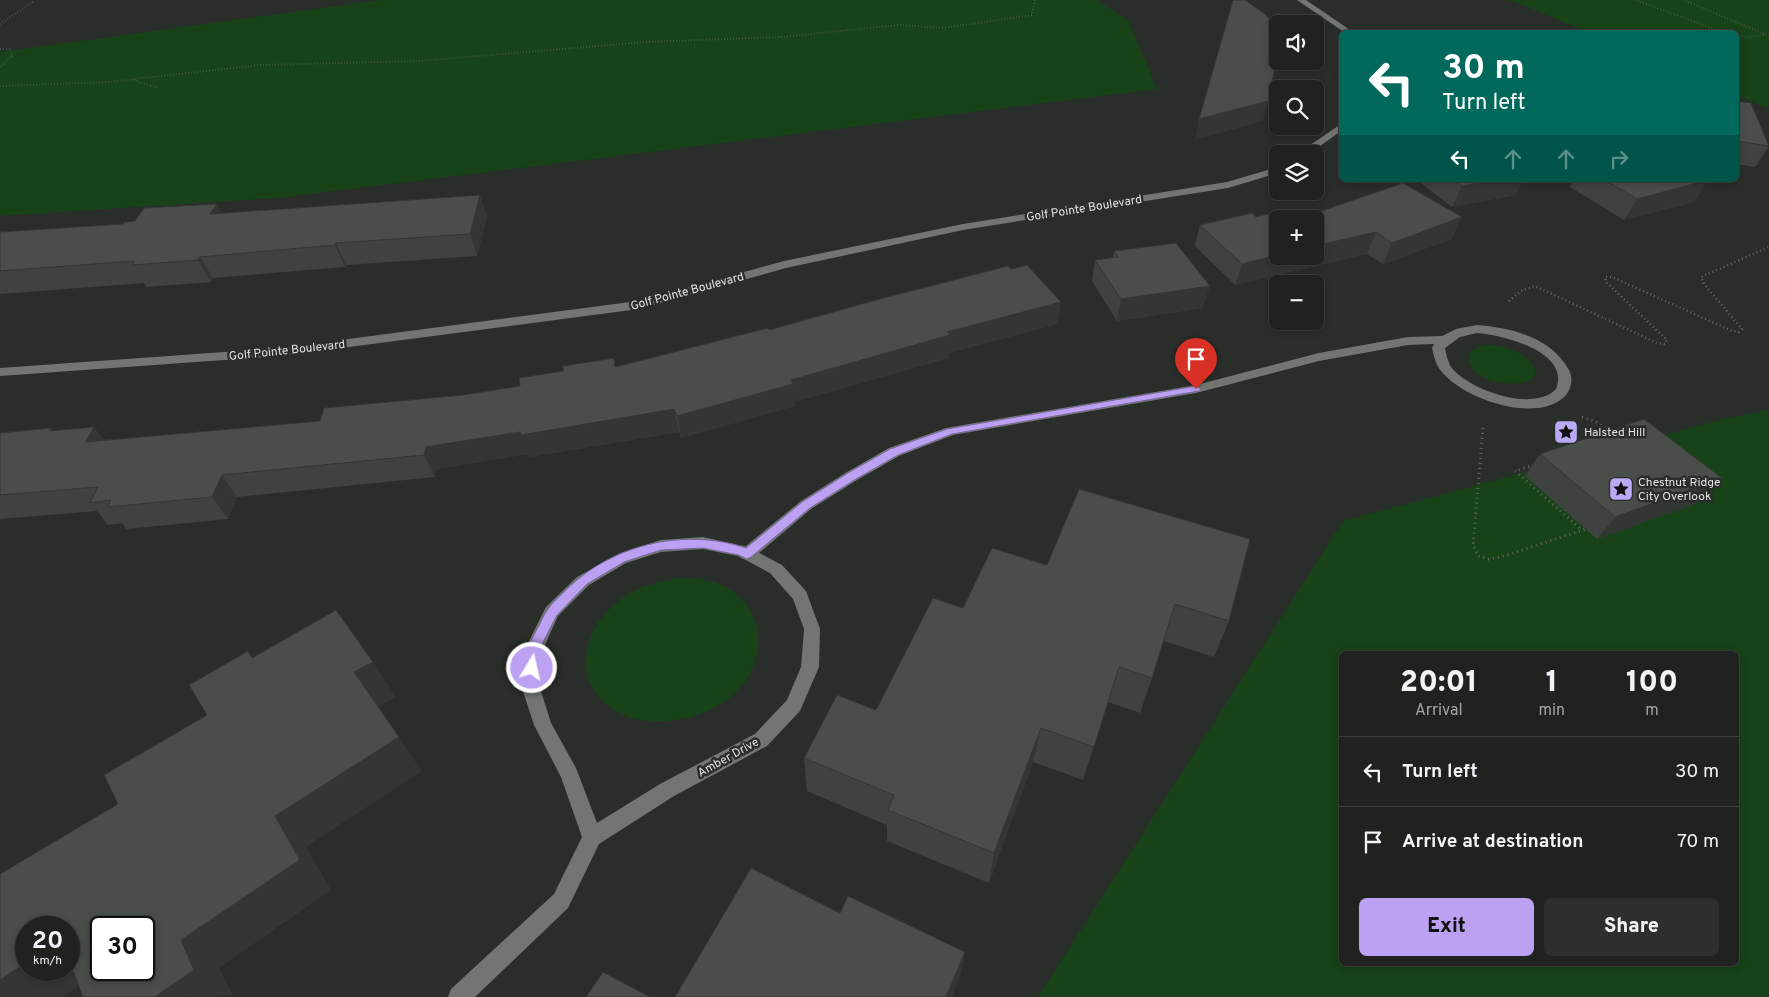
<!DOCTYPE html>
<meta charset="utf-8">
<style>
body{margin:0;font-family:Overpass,sans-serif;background:#2d2f2d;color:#f1f3f6;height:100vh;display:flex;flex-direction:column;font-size:19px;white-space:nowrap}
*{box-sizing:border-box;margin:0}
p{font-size:16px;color:#a2a4a5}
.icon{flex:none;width:28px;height:28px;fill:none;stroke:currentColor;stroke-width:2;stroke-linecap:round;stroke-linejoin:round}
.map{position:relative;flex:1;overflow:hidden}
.side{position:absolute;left:1339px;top:651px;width:400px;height:315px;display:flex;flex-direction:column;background:#202220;border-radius:8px;box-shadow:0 2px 8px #0003,0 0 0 1px #3d3f3e}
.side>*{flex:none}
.top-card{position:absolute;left:1339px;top:30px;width:400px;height:152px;border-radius:8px;box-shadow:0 2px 8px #0003,0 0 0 1px #3d3f3e;background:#00695c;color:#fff;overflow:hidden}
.fabs{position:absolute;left:1269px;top:15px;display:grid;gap:10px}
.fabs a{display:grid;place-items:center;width:55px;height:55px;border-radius:8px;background:#202220;box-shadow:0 2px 8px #0003,0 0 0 1px #3d3f3e;font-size:25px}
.speed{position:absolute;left:15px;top:916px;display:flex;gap:10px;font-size:25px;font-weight:700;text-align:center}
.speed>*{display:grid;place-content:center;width:65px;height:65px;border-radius:50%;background:#202220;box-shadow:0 2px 8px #0003,0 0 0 1px #3d3f3e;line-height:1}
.speed small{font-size:12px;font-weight:400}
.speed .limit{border:2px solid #111;border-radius:8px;background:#fff;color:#111}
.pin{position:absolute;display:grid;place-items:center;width:42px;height:42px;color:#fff;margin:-51px -21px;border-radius:50% 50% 50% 0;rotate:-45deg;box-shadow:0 0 5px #0007}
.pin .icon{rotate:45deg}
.me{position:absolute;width:55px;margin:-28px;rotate:9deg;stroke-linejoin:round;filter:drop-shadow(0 0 4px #0008)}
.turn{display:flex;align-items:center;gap:18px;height:105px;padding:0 20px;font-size:22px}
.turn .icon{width:65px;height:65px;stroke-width:2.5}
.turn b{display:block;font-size:35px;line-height:42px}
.lanes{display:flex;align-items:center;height:48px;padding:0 20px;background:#0003;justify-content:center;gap:25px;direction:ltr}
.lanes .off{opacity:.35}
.eta{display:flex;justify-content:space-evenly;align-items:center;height:85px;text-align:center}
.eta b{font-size:30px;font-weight:800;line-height:35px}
.button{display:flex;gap:10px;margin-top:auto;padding:10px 20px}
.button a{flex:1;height:58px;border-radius:8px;background:#bca0f2;color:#111;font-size:20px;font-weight:800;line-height:58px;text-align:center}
.button a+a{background:#2d2f2d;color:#f1f3f6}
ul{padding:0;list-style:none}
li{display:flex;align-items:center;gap:15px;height:70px;padding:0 20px;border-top:1px solid #3d3f3e}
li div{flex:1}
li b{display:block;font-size:19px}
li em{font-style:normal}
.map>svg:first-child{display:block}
</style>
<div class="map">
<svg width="1769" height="997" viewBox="0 0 1769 997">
<rect width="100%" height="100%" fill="#2a2e2a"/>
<path fill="#184218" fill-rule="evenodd" d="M380,0h716l32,20 29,69 -880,109 -277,18v-164z
M1510,0h259v109l-33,-14v-63h-149z
M1484,345c15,0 31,3 43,14 39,36 -72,32 -57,-8z
M1769,410v587h-731l305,-476 381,-102zM1341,654h395v310h-395z
M679,578c9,1 18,0 27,2 57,12 69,75 28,114 -18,16 -45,26 -69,27 -19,1 -38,-2 -54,-13 -44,-32 -25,-86 14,-112 17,-11 35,-14 54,-18z"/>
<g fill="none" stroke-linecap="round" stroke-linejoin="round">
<path stroke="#656864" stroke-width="2" stroke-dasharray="0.5 2.5" stroke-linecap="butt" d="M1635,0l88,32
M1683,0l82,34
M0,24l33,-22
M1736,35l12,2 21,-3
M0,49h11l1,7 -12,11
M133,80l26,8
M0,86l108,-4 152,-17 159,-4 226,-19 136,-5 118,-12 44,3 89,-13 3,-15"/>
<path stroke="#656864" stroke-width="2.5" stroke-dasharray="1 3" stroke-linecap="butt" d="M1509,301l12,-10 14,-5 122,57 8,1 2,-4 -61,-58 -1,-5h7l120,54 7,1 3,-3 -38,-45 -3,-7 68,-30"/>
<path stroke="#656864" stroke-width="3" stroke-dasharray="1 4" stroke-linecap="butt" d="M1582,417l14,5 16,10
M1483,428l-10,117 5,11 11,3 12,-2 88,-29
M1534,465l-19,6 67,59"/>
<path fill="#717671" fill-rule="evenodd" d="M1477,325c35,3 74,12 92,45 5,9 2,21 -6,28 -29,25 -99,1 -121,-26 -6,-6 -8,-16 -10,-24l2,-4 -26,1 -89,16 -123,32 -243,42 -54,21 -42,24 -46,29 -58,49 -6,2 -6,-2 -2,-4 2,-4 60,-49 46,-29 42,-24 57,-20 250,-43 123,-32 89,-16 34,-1 14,-7zM1477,333c25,2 94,18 79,56 -23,24 -87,1 -105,-22 -3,-5 -5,-13 -6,-19l15,-11z"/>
<path fill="#717671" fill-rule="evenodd" d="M1297,0h9l47,32h-9z
M1341,124v7l-32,23h-12z
M1278,167v6l-50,15 -265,42 -177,38 -147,41 -359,47 -280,20v-8l280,-20 358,-47 146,-40 179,-37 264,-42z
M703,537l45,10 34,18 24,26 14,38 -1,38 -19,44 -33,35 -93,50 -75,48 -31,64 -93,89h-27l3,-8 103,-95 28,-57 -21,-60 -27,-52 -12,-37 3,-39 21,-42 31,-30 43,-24 41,-13zM703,549l35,7 32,17 23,26 11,30 -3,38 -14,33 -32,34 -95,50 -63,39 -21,-55 -25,-45 -11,-35 3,-39 15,-33 31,-31 37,-22 35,-11z"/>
</g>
<path fill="#3f433f" d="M1736,101l33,45 -14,21 -19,-3z
M1417,180h106l-7,15 -64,12z
M1573,180h134l-13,22 -70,18 -54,-33z
M222,213l265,3 -10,40 -131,9 -1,2 -132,11 -2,4 -65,5 -2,-4 -144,11v-62l123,-8z
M1462,217l-10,22 -69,25 -16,-10 -132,31 -40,-39 5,-21 78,31 37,-37z
M1114,251l89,57 -86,13 -25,-40 3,-21 18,-3z
M1011,269l50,33 -4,22 -108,29v5l-155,44 1,4 -114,32 -2,-6 -150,25 -1,-3 -92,15 -1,8 -198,20 -9,22 -102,10 -4,-6 -14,2 -11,-14 -97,8v-86l51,-5 2,3 51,9 216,-19 143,-26 57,-9 96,-19 153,-37z
M1540,454l182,24 -19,23 -106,38 -72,-63z
M1047,565l182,56 -15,36 -50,-16 -12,37 -12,35 -32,-11 -25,78 -50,-18 -44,121 -102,-42v-16l-80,-34 -3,-33 72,-48 87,-102z"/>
<path fill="#333733" d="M1268,101l-5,20 -68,19 4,-21z
M1493,180h30l-7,15 -64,12 10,-21z
M1708,180l-14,22 -70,18 13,-21z
M480,195l7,21 -10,40 -7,-22z
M217,204l11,21 -18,-11z
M1462,217l-10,22 -69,25 9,-21z
M1376,232l-9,22 -132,31 7,-21 36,-9v1h37v-10z
M336,243l10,22 -1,2 -10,-22z
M200,257l13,21 -2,4 -13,-22z
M1210,286l-7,22 -86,13 4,-22z
M1061,302l-4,22 -108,29v5l-155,44 1,4 -114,32 -4,-22 270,-84z
M674,409l5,23 -150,25 -1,-3 -92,15 -1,8 -11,-22 2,-8 94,-15z
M94,427l18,23 -26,-8z
M222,475l15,22 -9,22 -16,-22z
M1722,478l-19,23 -106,38 18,-22z
M373,662l23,35 -18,10 44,64 -116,76 25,43 -112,78 14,28 -78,1 26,-57 94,-124 79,-144z
M1119,667l-11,35 -25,78 11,-33z
M1041,728l-8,34 -44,121 5,-30z
M69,945l35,25 -41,27h-63v-17l26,-17v7h43z
M965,952l-4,22 -9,23h-6z"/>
<path fill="#494e49" stroke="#333733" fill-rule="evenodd" d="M1233,0h12l20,14 5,6h14l-1,4h-5v29l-10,48 -69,18z
M1736,101l15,2 18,43 -33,-5z
M1454,180h39l-31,6z
M1605,180h103l-71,19z
M1403,183l59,34 -70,26 -16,-11 -61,14v-27h-17z
M480,195l-10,39 -134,9 -1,2 -135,12 -2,3 -66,5 2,-4 -134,10v-39l123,-8 2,-2 10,-1 9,-13 73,-4 -7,10z
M1252,213l4,4 16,-4 6,6v36l-36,9 -42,-39z
M1176,243l34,43 -89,13 -26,-39 23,-3 -4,-6z
M1027,265l34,37 -114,30 3,3 -159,45 2,4 -116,32 -3,-7 -153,26 -1,-3 -94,15 -2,8 -202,20 -10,22 -104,10 3,-7 -21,3 8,-16 -98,8v-62l51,-5 -2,3 45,-4 -8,15 234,-21 4,-13 139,-13 57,-9 -1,-8 44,-7v-5l51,-8 1,9 153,-39 1,2 107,-30 132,-34 3,3z
M1644,419l78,59 -107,39 -75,-63z
M1079,489l171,50 -21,82 -54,-17 -23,74 -33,-11 -25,80 -53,-19 -47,125 -106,-43 6,-15 -90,-37 33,-63 39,15 57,-112 30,10 29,-60 55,17z
M336,610l37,52 -19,10 45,65 -124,79 25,44 -119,80 13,30 -39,27h-72l-14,-37v-32h-43v35l-26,17v-106l118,-70 -14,-29 103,-60 -18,-30 59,-34 4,7zM101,928h43v42h-43z
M751,868l89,45 8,-17 117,56 -19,45h-271z
M603,972l47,25h-64z"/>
<path fill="#bca0f2" stroke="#7a689d" d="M1196,386l5,3 -2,2 -247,43 -54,21 -42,24 -46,29 -59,49 -4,2 -8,-4 -36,-7 -42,2 -37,12 -37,22 -30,31 -17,33 -3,24 -5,2 -4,-2c-7,-14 3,-31 9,-43 4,-6 6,-14 11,-20 4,-6 10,-11 16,-17 46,-47 119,-65 182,-44l56,-46 46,-29 42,-24 57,-20z"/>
<defs>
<symbol id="sight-square" viewBox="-11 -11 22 22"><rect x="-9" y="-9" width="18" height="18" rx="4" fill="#baaaf6" stroke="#2a2e2a"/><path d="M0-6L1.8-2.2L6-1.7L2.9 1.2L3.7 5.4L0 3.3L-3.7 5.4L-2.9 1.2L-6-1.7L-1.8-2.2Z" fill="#111"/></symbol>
</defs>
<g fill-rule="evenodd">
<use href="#sight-square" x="1552" y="418" width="28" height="28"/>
<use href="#sight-square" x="1607" y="475" width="28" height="28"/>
</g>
<g text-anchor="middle" stroke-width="5" stroke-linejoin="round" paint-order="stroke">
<g font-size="12" fill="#e1e3e0" stroke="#2a2e2a">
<text transform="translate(1084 208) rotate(-9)" y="4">Golf Pointe Boulevard</text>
<text transform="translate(687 291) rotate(-15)" y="4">Golf Pointe Boulevard</text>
<text transform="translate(287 350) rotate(-6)" y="4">Golf Pointe Boulevard</text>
<text transform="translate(728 757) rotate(-29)" y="4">Amber Drive</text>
</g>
<g font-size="12" fill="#e1e3e0" stroke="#2a2e2a" text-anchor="start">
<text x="1584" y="436">Halsted Hill</text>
<text x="1638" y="486">Chestnut Ridge<tspan x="1638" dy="14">City Overlook</tspan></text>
</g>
</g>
</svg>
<div class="fabs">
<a><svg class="icon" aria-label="sound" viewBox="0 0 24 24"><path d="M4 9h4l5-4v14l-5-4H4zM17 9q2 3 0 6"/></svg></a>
<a><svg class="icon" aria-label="search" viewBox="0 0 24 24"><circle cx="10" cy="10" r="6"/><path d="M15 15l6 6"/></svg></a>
<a><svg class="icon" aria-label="layers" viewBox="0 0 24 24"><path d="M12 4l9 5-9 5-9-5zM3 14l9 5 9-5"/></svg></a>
<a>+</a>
<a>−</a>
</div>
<div class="speed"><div>20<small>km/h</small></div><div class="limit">30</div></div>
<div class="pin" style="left:1196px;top:389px;background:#d93025"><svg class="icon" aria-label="arrive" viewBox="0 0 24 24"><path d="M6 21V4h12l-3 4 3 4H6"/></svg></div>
<svg class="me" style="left:532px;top:668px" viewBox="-20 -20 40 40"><circle r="17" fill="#bca0f2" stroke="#fff" stroke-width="3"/><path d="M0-11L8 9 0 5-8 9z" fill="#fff"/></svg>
<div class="top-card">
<div class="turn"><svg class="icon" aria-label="left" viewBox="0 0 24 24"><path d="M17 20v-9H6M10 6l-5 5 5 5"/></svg><div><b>30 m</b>Turn left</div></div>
<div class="lanes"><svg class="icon" aria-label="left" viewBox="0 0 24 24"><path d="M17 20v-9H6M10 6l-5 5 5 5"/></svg><svg class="icon off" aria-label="ahead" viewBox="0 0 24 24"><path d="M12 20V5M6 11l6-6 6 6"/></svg><svg class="icon off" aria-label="ahead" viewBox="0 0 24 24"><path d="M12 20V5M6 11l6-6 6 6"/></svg><svg class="icon off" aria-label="right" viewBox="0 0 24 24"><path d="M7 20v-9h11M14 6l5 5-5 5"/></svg></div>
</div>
<section class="side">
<div class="eta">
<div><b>20:01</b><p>Arrival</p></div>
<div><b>1</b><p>min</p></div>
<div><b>100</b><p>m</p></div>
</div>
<ul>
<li><svg class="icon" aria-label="left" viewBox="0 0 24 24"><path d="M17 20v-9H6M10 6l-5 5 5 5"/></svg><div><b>Turn left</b></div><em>30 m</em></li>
<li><svg class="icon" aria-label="arrive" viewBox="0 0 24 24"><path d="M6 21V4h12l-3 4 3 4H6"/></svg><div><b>Arrive at destination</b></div><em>70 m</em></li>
</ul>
<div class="button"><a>Exit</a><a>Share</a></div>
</section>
</div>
